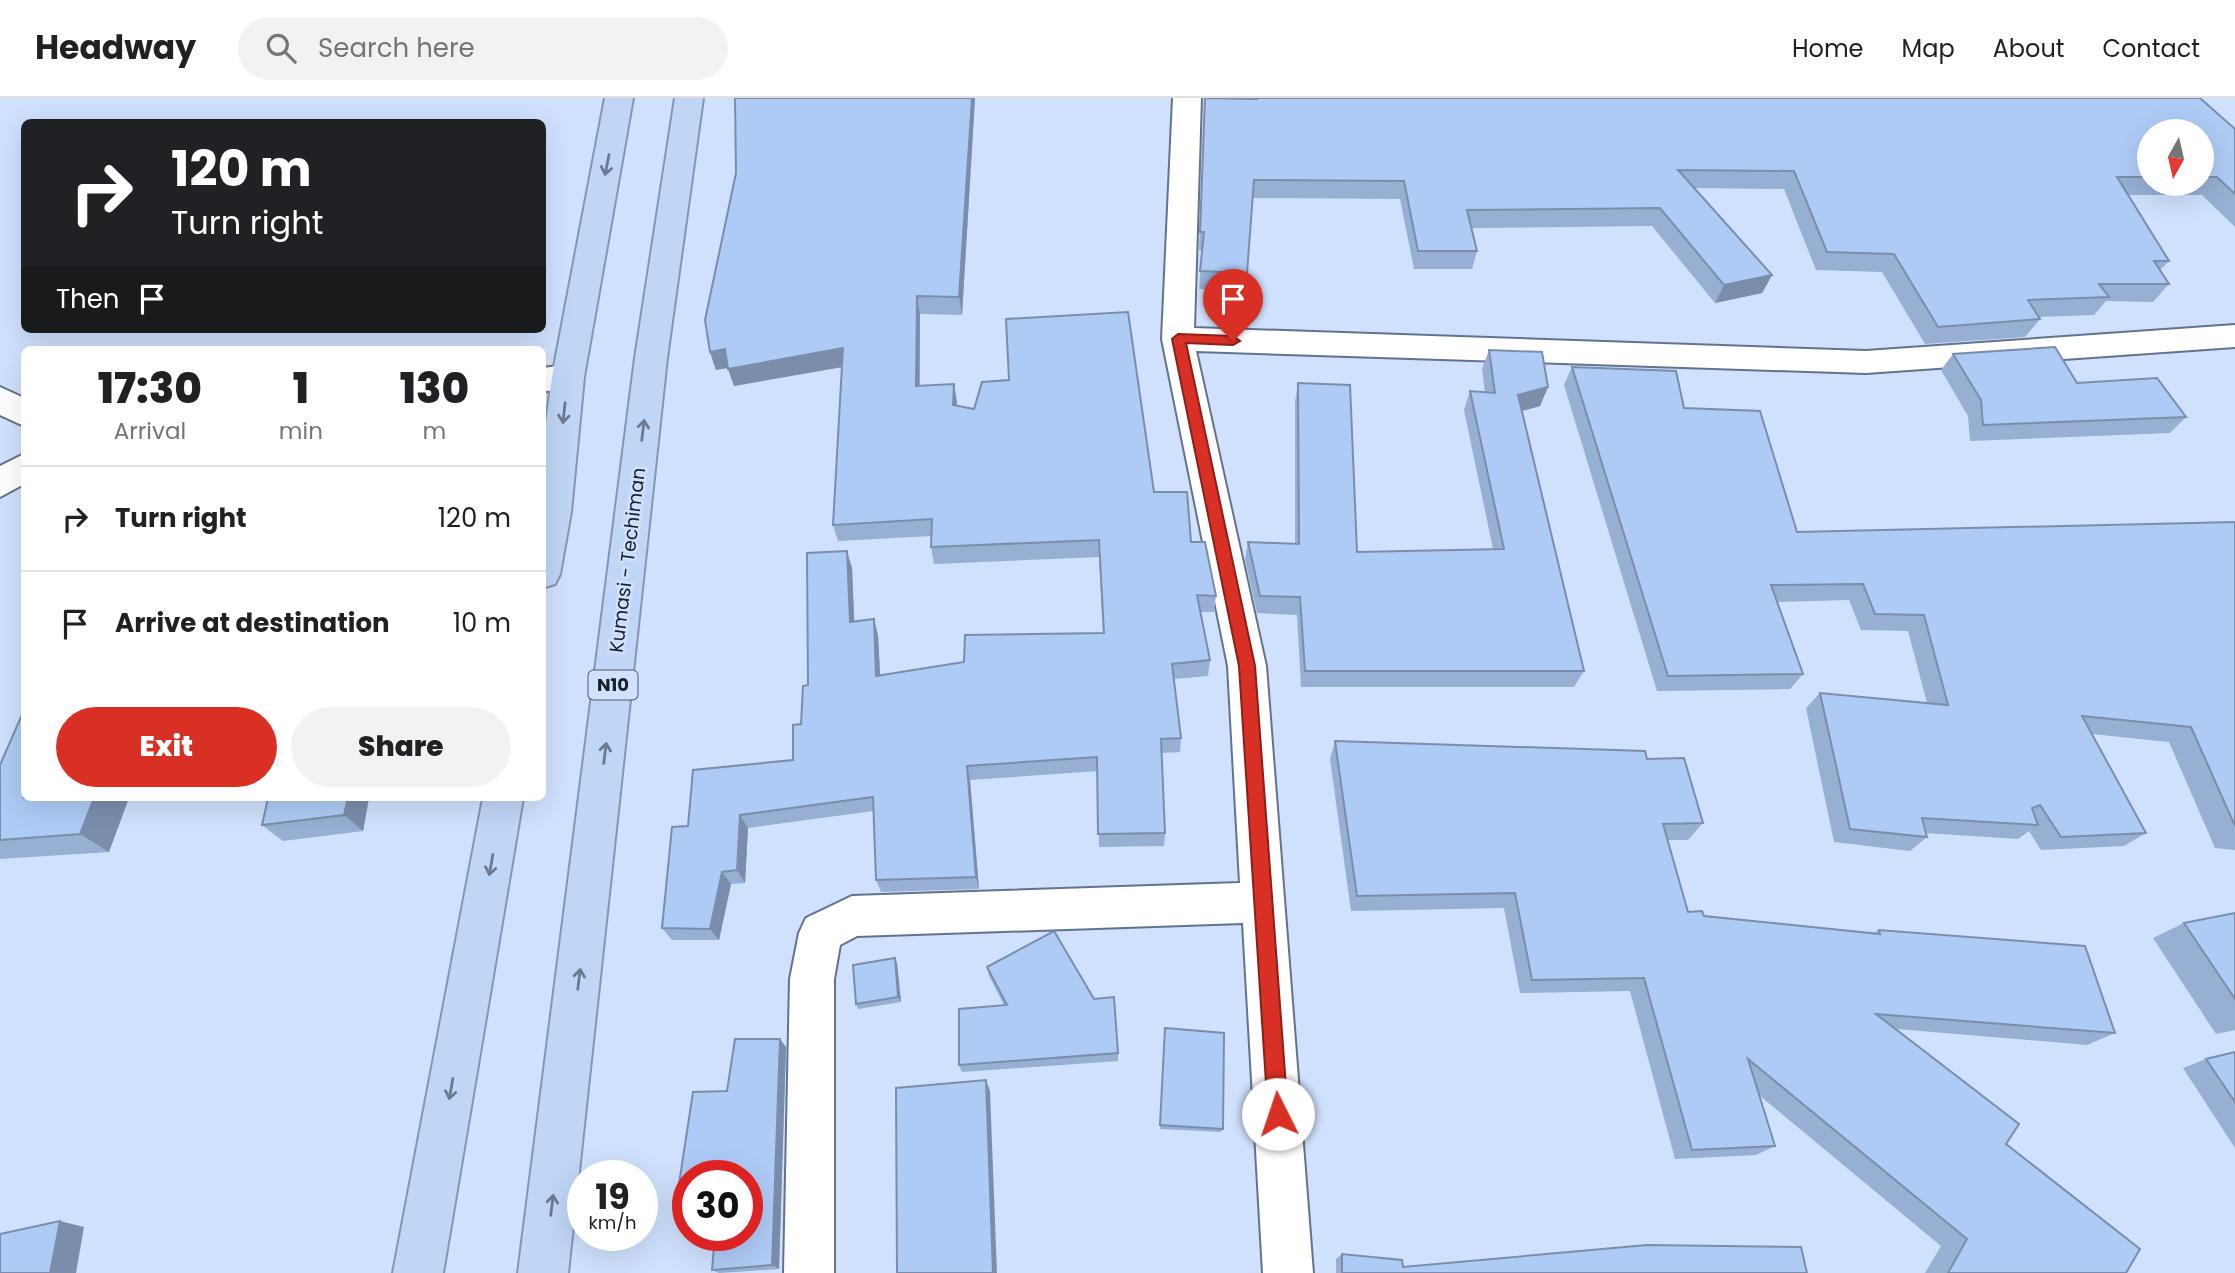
<!DOCTYPE html>
<style>
body{margin:0;font-family:Poppins,sans-serif;background:#f2f2f2;color:#202124;height:100vh;display:flex;flex-direction:column;font-size:26px;white-space:nowrap}
*{box-sizing:border-box;margin:0}
p{font-size:23px;color:#757577}
.icon{flex:none;width:38px;height:38px;fill:none;stroke:currentColor;stroke-width:2;stroke-linecap:round;stroke-linejoin:round}
.map{position:relative;flex:1;overflow:hidden}
.side{position:absolute;left:21px;top:248px;width:525px;height:455px;display:flex;flex-direction:column;background:#fff;border-radius:10px;box-shadow:0 7px 28px #0002}
.side>*{flex:none}
.top-card{position:absolute;left:21px;top:21px;width:525px;height:214px;border-radius:10px;box-shadow:0 7px 28px #0002;background:#202124;color:#fff;overflow:hidden}
.needle{width:46px;rotate:188deg}
.tools{position:absolute;left:2137px;top:21px;display:grid;gap:14px}
.tools a{display:grid;place-items:center;width:77px;height:77px;border-radius:50%;background:#fff;box-shadow:0 7px 28px #0002;font-size:35px}
.speed{position:absolute;left:567px;top:1062px;display:flex;gap:14px;font-size:35px;font-weight:700;text-align:center}
.speed>*{display:grid;place-content:center;width:91px;height:91px;border-radius:50%;background:#fff;box-shadow:0 7px 28px #0002;line-height:1}
.speed small{font-size:18px;font-weight:400}
.speed .limit{border:10px solid #d22;background:#fff;color:#111}
.pin{position:absolute;display:grid;place-items:center;width:60px;height:60px;color:#fff;margin:-72px -30px;border-radius:50% 50% 50% 0;rotate:-45deg;box-shadow:0 0 7px #0007}
.pin .icon{rotate:45deg}
.me{position:absolute;width:77px;margin:-38px;rotate:356deg;stroke-linejoin:round;filter:drop-shadow(0 0 5px #0008)}
.turn{display:flex;align-items:center;gap:24px;height:147px;padding:0 35px;font-size:32px}
.turn .icon{width:91px;height:91px;stroke-width:2.5}
.turn b{display:block;font-size:49px;line-height:60px}
.then{display:flex;align-items:center;height:66px;padding:0 35px;background:#0003;gap:14px;font-size:26px}
.eta{display:flex;justify-content:space-evenly;align-items:center;height:119px;text-align:center}
.eta b{font-size:42px;font-weight:800;line-height:49px}
.primary-button{display:flex;gap:14px;margin-top:auto;padding:14px 35px}
.primary-button a{flex:1;height:80px;border-radius:42px;background:#d93025;color:#fff;font-size:28px;font-weight:800;line-height:80px;text-align:center}
.primary-button a+a{background:#f2f2f2;color:#202124}
ul{padding:0;list-style:none}
li{display:flex;align-items:center;gap:21px;height:105px;padding:0 35px;border-top:2px solid #e0e0e0}
li div{flex:1}
li b{display:block;font-size:26px}
li em{font-style:normal}
header{display:flex;align-items:center;gap:42px;box-sizing:border-box;height:98px;padding:0 35px;background:#fff;border-bottom:2px solid #e0e0e0}
header strong{font-size:33px}
nav{display:flex;gap:38px;margin-inline-start:auto;font-size:24px}
.search{width:490px;height:63px;background:#f2f2f2;display:flex;align-items:center;gap:18px;box-sizing:border-box;padding:0 24px;border-radius:38px;color:#757577;font-size:26px}
.map>svg:first-child{display:block}
</style>
<header>
<strong>Headway</strong>
<div class="search"><svg class="icon" aria-label="search" viewBox="0 0 24 24"><circle cx="10" cy="10" r="6"/><path d="M15 15l6 6"/></svg>Search here</div>
<nav><a>Home</a><a>Map</a><a>About</a><a>Contact</a></nav>
</header>
<div class="map">
<svg width="2235" height="1175" viewBox="0 0 2235 1175">
<rect width="100%" height="100%" fill="#cfe1fd"/>
<g fill="none" stroke-linecap="round" stroke-linejoin="round">
<defs>
<path id="minor" d="M1173,0h28l-7,230 672,23 369,-26v22l-369,26 -670,-22 70,315 47,607h-50l-20,-350 -386,13 -17,9 -6,34v294h-50l6,-294 9,-46 7,-15 46,-22 388,-13 -12,-217 -66,-327z
M568,267l11,4 5,8 -5,8 -37,7v-24z
M0,289l24,11v28l-24,-11z
M24,356v30l-24,13v-31z"/>
<path id="highway" d="M605,0h28l-49,279 -13,135 -11,62 -5,10 -13,4v-134l10,-77z
M675,0h28l-36,260 -99,915h-50l117,-915z
M483,700h40l-80,475h-50z"/>
</defs>
<use href="#minor" stroke="#63738c" stroke-width="4"/>
<use href="#highway" stroke="#8696af" stroke-width="4"/>
<use href="#minor" fill="#fff" fill-rule="evenodd"/>
<use href="#highway" fill="#c0d6f7" fill-rule="evenodd"/>
</g>
<path fill="#96afd3" fill-rule="evenodd" d="M975,0l-13,217 -42,-1v72l34,-2 3,22 197,86 37,50 25,54 -2,16h-14l10,48 -2,16 -34,3 7,59 -1,14 -19,1 4,80 -1,13 -65,1 -1,-76 -128,9 9,109 -98,3 -5,-12 -3,-69 -125,17 -3,55 -14,1 -12,56h-47l-10,-12 26,-102 105,-66 15,-75 44,-117 2,53 24,14 2,40 84,-13 139,-29 -4,-76 -165,7 -3,-17v-11l-93,5 -5,-16 9,-158 -108,19 -6,-18 -12,2 -6,-18z
M1256,0h944l35,31v98l-33,-32h-74l41,66 -9,9 9,14 -16,18 -47,-1 -12,14 -56,2 2,2 -15,18 -100,7 -43,-72 -66,-2 -32,-81 -89,-1 77,87 -10,18 -47,10 -63,-77 -180,2 5,23 -5,18h-58l-14,-70 -147,-1 -8,93 -46,-2 3,-39h-3l5,-135zM2149,33h53v53h-53z
M1489,252l59,37 -8,19 -18,5 62,260 -10,16h-273l-4,-72 -40,-2 -12,-53 3,-18 47,2v-142l3,-19 59,169 136,-3 -29,-139 6,-19 15,1 -3,-23z
M1953,256l124,29 109,34 -16,16 -200,8 -2,-25 -27,-46z
M1572,269l112,41 113,124 438,-10v328l-20,-2 -46,-106 -77,-8 54,99 -22,13 -83,4 -12,-19 -11,8 -92,-6 1,4 -17,14 -76,-9 -28,-134 14,-15 107,10 -19,-72 -47,-1 -12,-30 -72,2 26,72 -13,15 -133,2 -93,-306z
M1335,643l312,18 56,64 -15,17h-20l20,72 16,4 170,17 5,-3 236,103 -28,12 -190,-16 229,244h-201l16,-27 -182,-151 16,51 -19,9 -81,4 -45,-168 -110,2 -16,-85 -153,3 -21,-152z
M0,667l109,87 -109,7z
M369,700l-6,33 -80,10 -21,-16z
M2235,815v117l-19,4 -63,-96 31,-15z
M897,865l4,39 -43,7 -2,-5z
M987,869l131,86v8l-156,11 -3,-7 45,-60 -15,-29z
M1165,930l58,101 -2,3 -61,-3z
M786,949l-7,222 -60,4 -7,-3 35,-94h-59v26h-3l-8,-5 50,-106z
M2235,954v96l-52,-80 23,-9z
M1342,1156l61,13 404,6h-471v-14z"/>
<path fill="#7a8eac" d="M972,0h3l-13,217 -3,-18z
M1772,177l-10,18 -47,10 9,-18z
M917,198l3,18 -1,90 -3,-18z
M843,250l5,18 -114,20 -6,-17z
M725,251l6,18 -15,3 -6,-18z
M954,286l3,18 -1,21 -3,-18z
M1548,289l-8,19 -29,8 7,-19z
M847,453l5,17 3,70 -5,-16z
M874,521l4,16 3,56 -5,-15z
M967,668l3,14 9,109 -3,-12z
M94,700h35l-20,54 -29,-18z
M348,700h21l-6,33 -19,-16z
M740,717l8,13 -3,55 -8,-13z
M722,774l9,12 -12,56 -9,-11z
M895,860l2,5 4,39 -3,-5z
M780,941l6,8 -7,222 -7,-4z
M986,982l4,11 7,182h-4z
M60,1123l24,6 -8,46h-26z"/>
<path fill="#aecbf5" stroke="#7a8eac" stroke-width="2" d="M735,0h237l-13,199 -42,-1 -1,90 38,-2 -1,21 21,4 8,-27 27,-2 -3,-61 122,-7 26,180h33l4,50h14l11,54 -19,-1 13,65 -38,4 9,74 -20,1 4,94 -67,1 -1,-77 -130,9 9,111 -100,3 -3,-83 -133,18 -3,55 -15,2 -12,57 -48,-1 10,-101 16,-1 5,-56 100,-10v-35l8,-1 2,-38 5,-1 -1,-132 40,-2 3,71 24,-3 2,57 88,-14 1,-27 139,-2 -5,-93 -168,7 1,-28 -99,6 10,-177 -115,21 -3,-20 -15,3 -5,-32 31,-147z
M1205,0l52,1v-1h943l35,31v65l-18,-17h-15v-46h-53v46h-32l52,84h-15l15,23h-70l10,13 -81,3 12,19 -102,8 -44,-73 -67,-2 -33,-81 -116,-1 94,105 -48,10 -64,-77 -193,2 10,41h-59l-14,-70 -150,-1 -7,93 -47,-2 4,-39h-4z
M2055,249l22,36 80,-5 29,39 -203,8 -2,-25 -28,-46z
M1489,252l53,2 6,35 -30,8 66,276h-279l-5,-74 -40,-1 -12,-54 51,2 -1,-161 52,2 7,167 147,-3 -34,-158 25,2z
M1572,269l104,4 8,37 76,3 37,121 438,-10v304l-44,-99 -109,-11 64,117 -85,4 -21,-32 -8,3 6,17 -116,-7 5,19 -77,-8 -30,-136 128,12 -24,-90 -49,-1 -12,-30 -92,1 32,89 -135,2z
M24,612v88h70l-14,36 -80,6v-75z
M1335,643l310,10 2,8 37,-1 19,65 -40,1 25,88 14,-1 2,5 176,18 -1,-4 206,16 30,87 -239,-19 143,110 -13,20 134,105 -14,24h-178l19,-34 -219,-180 27,87 -83,4 -48,-172 -112,2 -17,-87 -158,3z
M268,700h80l-4,17 -82,10z
M2235,815v86l-51,-76z
M1054,833l40,68 20,-2 4,56 -159,12v-56l48,-4 -20,-38z
M895,860l3,39 -42,7 -3,-39z
M1165,930l59,5 -1,96 -63,-4z
M735,941h45l-8,226 -60,5 3,-34h32v-60h-59v21h-11l16,-105 34,-1z
M2235,954v50l-29,-43z
M986,982l7,193h-96l-1,-185z
M60,1123l-10,52h-50v-39z
M1647,1147l154,2 6,26h-465v-19l60,6 1,7z"/>
<defs><path id="oneway-shaft" d="M-6 0H5M1.5-3L5.5 0L1.5 3" fill="none" stroke-width="1.6" stroke-linecap="round" stroke-linejoin="round" transform="scale(1.75)"/></defs>
<g stroke="#6c7a90">
<use href="#oneway-shaft" transform="translate(607 67) rotate(101)"/>
<use href="#oneway-shaft" transform="translate(564 315) rotate(96)"/>
<use href="#oneway-shaft" transform="translate(643 332) rotate(-83)"/>
<use href="#oneway-shaft" transform="translate(605 655) rotate(-83)"/>
<use href="#oneway-shaft" transform="translate(491 767) rotate(100)"/>
<use href="#oneway-shaft" transform="translate(579 881) rotate(-83)"/>
<use href="#oneway-shaft" transform="translate(451 991) rotate(100)"/>
<use href="#oneway-shaft" transform="translate(552 1107) rotate(-83)"/>
</g>
<path fill="#d93025" stroke="#8d1f18" stroke-width="2" d="M1178,236l55,2 7,5 -7,4 -47,-2 69,323 33,448 -3,7 -7,3 -7,-3 -3,-7 -29,-448 -67,-327z"/>
<g text-anchor="middle" stroke-width="5" stroke-linejoin="round" paint-order="stroke">
<rect fill="#cfe1fd" stroke="#505969" stroke-width="2" x="588.5" y="572.5" width="49" height="29" rx="5"/>
<g font-size="18" font-weight="bold" fill="#191f29">
<text x="613" y="593">N10</text>
</g>
<g font-size="19" fill="#191f29" stroke="#cfe1fd">
<text transform="translate(627 462) rotate(-83)" y="7">Kumasi - Techiman</text>
</g>
</g>
</svg>
<div class="tools">
<a><svg class="needle" viewBox="-14 -14 28 28"><path d="M0-13l5 13h-10z" fill="#e53935"/><path d="M0 13l5-13h-10z" fill="#757577"/></svg></a>
</div>
<div class="speed"><div>19<small>km/h</small></div><div class="limit">30</div></div>
<div class="pin" style="left:1233px;top:243px;background:#d93025"><svg class="icon" aria-label="arrive" viewBox="0 0 24 24"><path d="M6 21V4h12l-3 4 3 4H6"/></svg></div>
<svg class="me" style="left:1278px;top:1016px" viewBox="-20 -20 40 40"><circle r="19" fill="#fff"/><path d="M0-13L10 11 0 6-10 11z" fill="#d93025"/></svg>
<div class="top-card">
<div class="turn"><svg class="icon" aria-label="right" viewBox="0 0 24 24"><path d="M7 20v-9h11M14 6l5 5-5 5"/></svg><div><b>120 m</b>Turn right</div></div>
<div class="then">Then<svg class="icon" aria-label="arrive" viewBox="0 0 24 24"><path d="M6 21V4h12l-3 4 3 4H6"/></svg></div>
</div>
<section class="side">
<div class="eta">
<div><b>17:30</b><p>Arrival</p></div>
<div><b>1</b><p>min</p></div>
<div><b>130</b><p>m</p></div>
</div>
<ul>
<li><svg class="icon" aria-label="right" viewBox="0 0 24 24"><path d="M7 20v-9h11M14 6l5 5-5 5"/></svg><div><b>Turn right</b></div><em>120 m</em></li>
<li><svg class="icon" aria-label="arrive" viewBox="0 0 24 24"><path d="M6 21V4h12l-3 4 3 4H6"/></svg><div><b>Arrive at destination</b></div><em>10 m</em></li>
</ul>
<div class="primary-button"><a>Exit</a><a>Share</a></div>
</section>
</div>
